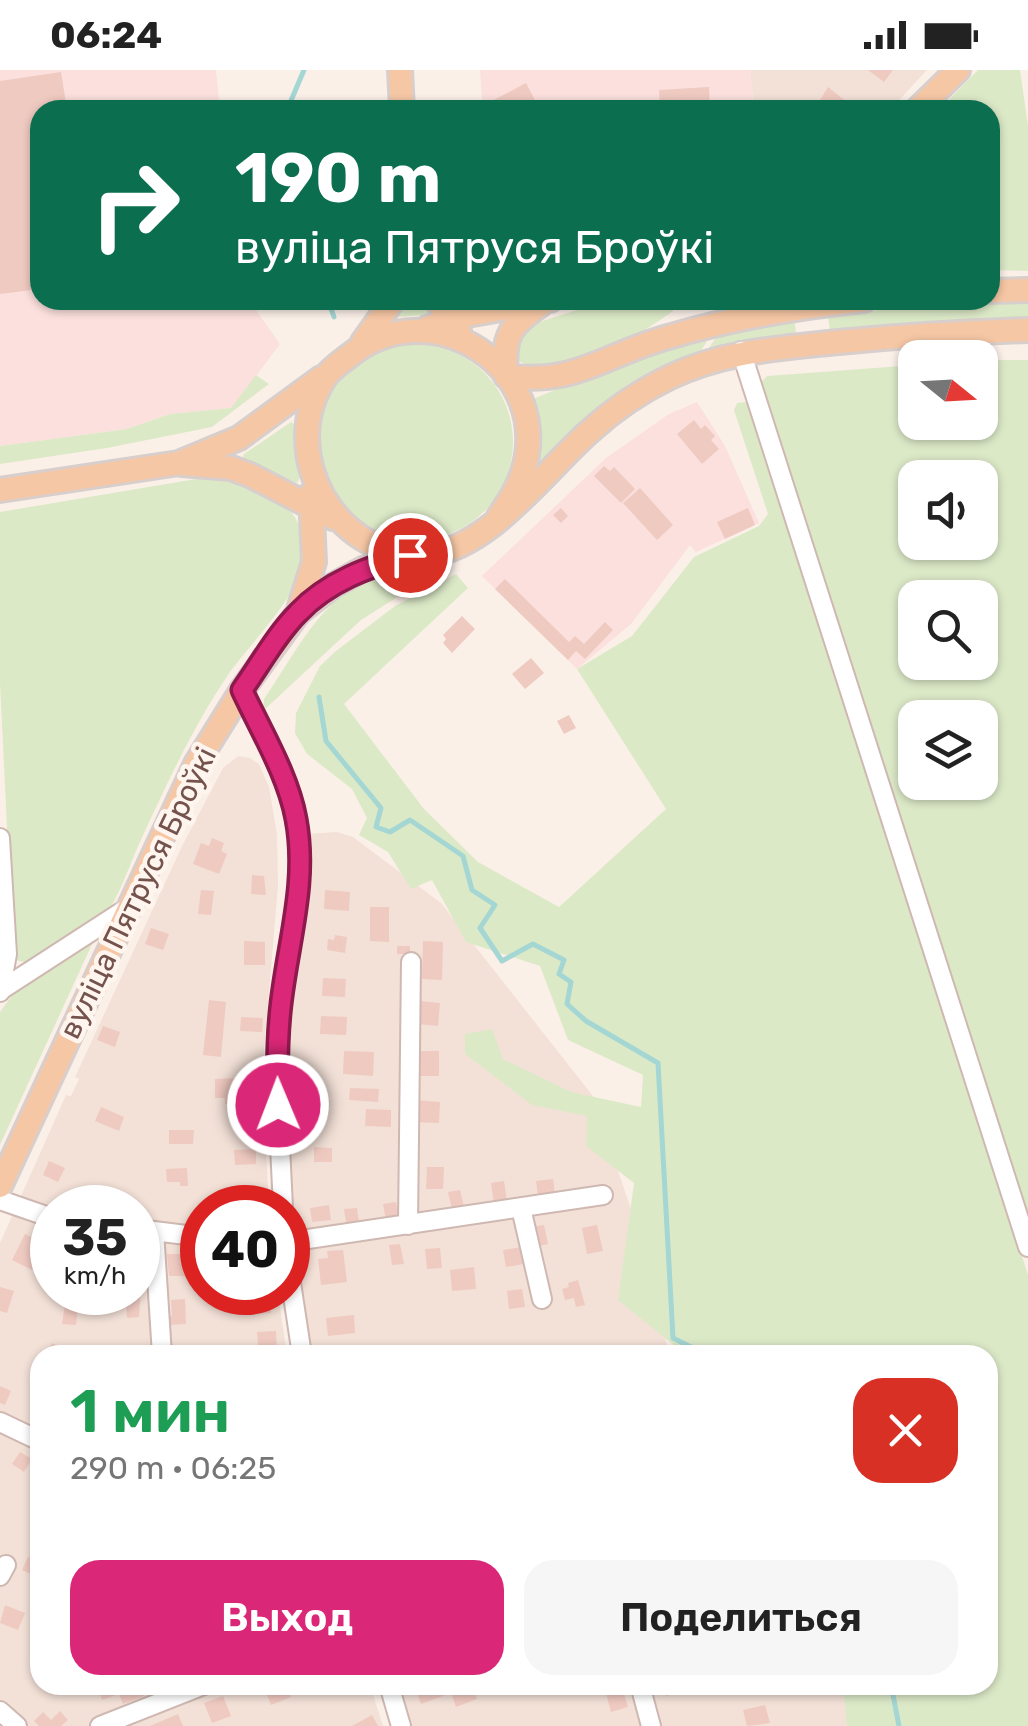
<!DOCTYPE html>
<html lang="ru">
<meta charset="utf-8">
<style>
body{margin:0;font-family:Rubik,sans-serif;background:#f6f6f6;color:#222;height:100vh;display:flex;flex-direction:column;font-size:38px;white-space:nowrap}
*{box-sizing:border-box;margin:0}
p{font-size:32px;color:#767676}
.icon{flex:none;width:55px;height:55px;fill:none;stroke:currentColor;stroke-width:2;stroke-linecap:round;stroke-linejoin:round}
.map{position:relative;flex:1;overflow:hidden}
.panel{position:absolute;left:30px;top:1275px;width:968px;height:350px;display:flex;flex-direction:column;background:#fff;border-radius:30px;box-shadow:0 2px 8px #0004}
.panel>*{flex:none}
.top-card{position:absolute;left:30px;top:30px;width:970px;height:210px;border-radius:30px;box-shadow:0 2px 8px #0004;background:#0b6e4f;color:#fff;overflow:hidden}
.needle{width:65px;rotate:108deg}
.controls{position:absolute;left:898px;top:270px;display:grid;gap:20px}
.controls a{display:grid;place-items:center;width:100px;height:100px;border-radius:20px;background:#fff;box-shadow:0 2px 8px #0004;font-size:50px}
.speed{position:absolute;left:30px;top:1115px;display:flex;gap:20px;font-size:50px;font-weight:700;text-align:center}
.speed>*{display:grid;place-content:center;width:130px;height:130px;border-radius:50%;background:#fff;box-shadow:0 2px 8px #0004;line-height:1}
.speed small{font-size:25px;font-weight:400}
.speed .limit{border:15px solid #d22;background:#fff;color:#111}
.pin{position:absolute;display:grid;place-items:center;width:85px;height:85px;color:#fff;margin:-42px;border:5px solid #fff;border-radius:50%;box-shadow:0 2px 10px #0007}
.me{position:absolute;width:110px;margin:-55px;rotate:359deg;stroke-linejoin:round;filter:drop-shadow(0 0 8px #0008)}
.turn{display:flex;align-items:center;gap:35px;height:210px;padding:0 40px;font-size:45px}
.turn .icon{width:130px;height:130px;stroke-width:2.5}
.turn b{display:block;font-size:70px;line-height:85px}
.round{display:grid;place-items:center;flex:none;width:105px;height:105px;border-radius:30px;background:#f6f6f6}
.overview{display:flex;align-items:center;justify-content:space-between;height:170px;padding:0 40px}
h1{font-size:60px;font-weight:600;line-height:75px;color:#1e9e55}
.cta{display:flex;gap:20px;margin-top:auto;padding:20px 40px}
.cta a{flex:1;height:115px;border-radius:30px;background:#db2777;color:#fff;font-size:40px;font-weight:600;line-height:115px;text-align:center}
.cta a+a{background:#f6f6f6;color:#222}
.status{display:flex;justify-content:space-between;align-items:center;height:70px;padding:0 50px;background:#fff;direction:ltr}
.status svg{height:28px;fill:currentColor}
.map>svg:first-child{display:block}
</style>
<div class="status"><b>06:24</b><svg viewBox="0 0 49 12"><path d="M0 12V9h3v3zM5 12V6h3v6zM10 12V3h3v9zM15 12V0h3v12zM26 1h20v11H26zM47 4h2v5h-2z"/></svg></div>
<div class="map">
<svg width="1028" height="1656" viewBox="0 0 1028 1656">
<rect width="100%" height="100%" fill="#fbf0e8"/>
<path fill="#f3e1d7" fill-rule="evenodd" d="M750,0h177l-37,40h-136z
M238,686l12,2 9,6 10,23 8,48 1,51 -16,188 7,133 -67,1v84l76,1 9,62h-247v330h330l13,41h-383v-483l66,-148 5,1 8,-17 -4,-2 107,-231 41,-78zM52,1138h86v84h-86z
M337,762l16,5 88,66 152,193 52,155 24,104h-359l-17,-105 -7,-178 4,-69 17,-121 -1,-48z
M397,1615h455l12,41h-453z"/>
<path fill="#fbe0dd" d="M0,0h216l4,40h-180v190h209l31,44 -48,64 -62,6 -43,15 -127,17z
M480,0h270l4,40h-266l-6,-12z
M697,332l28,44 34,77 -63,29 -6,-7 -59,79 -54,45 -95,-93 124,-118 63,-44z"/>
<path fill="#dce9c7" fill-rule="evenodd" d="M978,0h42l8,56v145l-38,-1v-160h-51z
M403,230h21l5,15 -35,2z
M608,230h66l-3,1 2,10c-32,24 -122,78 -160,46l1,-16 13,-15z
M1028,231v18l-75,2 -123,10 -2,-15 123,-14z
M795,251l1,14 -89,16 13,-20z
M713,262l-13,20 -40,15 -33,18 -87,76 -7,-62 135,-55z
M317 372a98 98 0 1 1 196 0a98 98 0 1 1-196 0Z
M980,290h48v860l-269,-836 8,-8 148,-11v57h65zM915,408h65v64h-65zM915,528h65v64h-65zM915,648h65v64h-65z
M256,305l13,9 -57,43 -105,21 -107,16v-18l127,-17 43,-15 61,-6z
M747,332l7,6 274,867v451h-181l-4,-41h145v-330h-302l-68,-55 16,-117 -48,-37 1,-30 -55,-11 -67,-51v-20l27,-5 11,30 68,33 70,15 2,-32 -75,-35 -28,-74 -74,-24 -34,-62 -21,9 -23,-37 -29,-17 8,-17 -15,-29 -45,-35 -12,-21 1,-20 24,-47 16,-15 59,-45 61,-32 12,14 -124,116 80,105 54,53 81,45 107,-98 -89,-140 55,-33 62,-79 65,-31 9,-12 -34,-104 3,-7z
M291,352l6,4 3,51 -3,6 -56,-23 3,-6z
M202,408c51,2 101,18 103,76 1,35 -57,91 -77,121 -36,53 -62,111 -89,169 -9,20 -20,53 -33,70 -10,13 -60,38 -77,49l-14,-3 -2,-8 -13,-269v-171z
M445,497l-84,53 -98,91 1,-12c35,-50 58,-107 120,-125 19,-6 38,0 61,-7z
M89,869l4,3 -93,203v-133l13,-18z"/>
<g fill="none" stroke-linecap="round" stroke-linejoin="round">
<path stroke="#a4d6d3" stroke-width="5" d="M287,40l17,-40
M328,230l6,17
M319,627l7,44 55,67 -5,19 14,5 20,-12 53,36 9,34 23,15 -15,23 22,33 31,-17 31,16 -5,14 12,8 -4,22 19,17 72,42 15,275 34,17
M891,1615l8,41"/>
</g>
<path fill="#efcac1" d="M868,0h25l-9,12z
M61,2l5,31 19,-1v8h-45v179l-40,5v-213z
M526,13l10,19 -14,8h-30l-4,-7z
M709,17l1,23h-50l-1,-20z
M828,17l29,23h-43z
M694,350l7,9 4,-4 10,11 -4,4 8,9 -17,15 -25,-30z
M604,396l6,5 4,-4 21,22 -14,14 -27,-27z
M640,418l33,37 -16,15 -34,-37z
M561,438l7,8 -7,7 -8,-8z
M748,438l7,17 -30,14 -8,-17z
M505,509l64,63 6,-6 9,8 21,-22 8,8 -28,29 -9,-8 -8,9 -73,-71z
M462,546l13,13 -23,24 -9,-10 3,-4 -3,-4z
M531,588l13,15 -19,16 -13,-15z
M569,645l7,13 -12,6 -7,-13z
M212,768l12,5 -3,8 6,3 -8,20 -26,-10 8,-21 8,3z
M252,805l12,1 2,19 -15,-1z
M201,820l13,1 -3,24 -13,-1z
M325,820l25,2 -1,19 -25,-2z
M370,837h19v35l-19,-1z
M151,858l18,6 -6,16 -18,-6z
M335,865l12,2 -2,16 -18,-3 1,-11 6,1z
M244,871l21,1v23h-21z
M423,871l20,1 -1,38 -20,-1z
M397,876h13v8h-13z
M323,908l23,1 -1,18 -23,-1z
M209,930l17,2 -5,55 -18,-2z
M420,931l20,2 -2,23 -20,-2z
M321,946l26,1 -1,18 -26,-1z
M241,947l22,1 -1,14 -22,-1z
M103,956l17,6 -5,15 -18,-7z
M344,981l30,1 -1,24 -30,-2z
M417,981h22v25h-22z
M243,1008l1,26h-19v-6h-10v-19z
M350,1018l29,1 -1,13 -29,-2z
M415,1030l25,2 -1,21 -25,-1z
M101,1037l23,10 -5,14 -24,-10z
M235,1038l24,2 -2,14 -23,-3z
M366,1039l25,1v17l-26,-1z
M169,1060h25l-1,14h-24z
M314,1077l18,1v14h-18z
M256,1079v15l-21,1 -1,-15z
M49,1091l16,7 -7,14 -15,-7z
M427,1097h17l-1,22h-17z
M187,1098l1,18h-8v-4h-13l-1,-13z
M553,1109l2,15 -17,2 -2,-15z
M504,1111l3,21 -13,2 -3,-21z
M252,1117l1,14 -20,1 -1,-14z
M100,1119l17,3 -2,16h-18z
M460,1120l4,17 -12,2 -4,-17z
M396,1132l3,17 -13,2 -3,-17z
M329,1135l2,15 -19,2 -2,-14z
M357,1138l2,14 -13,1 -2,-14z
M544,1155l4,19 -14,3 -4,-20z
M597,1155l6,26 -16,3 -5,-26z
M25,1164l20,9 -13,27 -20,-10z
M400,1174l4,20 -12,1 -3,-20z
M522,1177l2,17 -18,3 -3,-17z
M440,1178l2,20 -15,1 -2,-20z
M343,1180l4,32 -26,3 -3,-26 10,-1 -1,-7z
M167,1184h18l1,22h-17z
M192,1187l10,1v9l-11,-1z
M474,1197l2,22 -24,2 -2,-21z
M578,1210l7,25 -9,2 -2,-9 -9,2 -3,-11 7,-2 -1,-4z
M138,1215h3l-2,32 -12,1 -2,-26h13z
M0,1217l14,4 -7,22 -7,-2z
M522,1219l3,18 -16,2 -2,-18z
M244,1223h26l1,20 -27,1z
M185,1229l1,25 -19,1v-9h5l-1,-16z
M65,1234l13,2 -2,19 -14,-1z
M354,1245l1,18 -27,3 -2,-18z
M276,1261l1,21 -18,2 -2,-22z
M52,1273l19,9 -2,3h-22z
M0,1316l11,5 -6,14 -5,-2z
M20,1382l12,7 -8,13 -12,-8z
M28,1487l12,5 -1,16 -17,-8z
M5,1535l20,8 -7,17 -18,-7z
M97,1615h43l4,11 -21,8 -4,-10 -17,6z
M263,1615h23l5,12 -20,8z
M436,1615h36l5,14 -21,8 -5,-14 -30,11 -4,-12z
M663,1615h25l1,5 -23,6z
M622,1618l6,19 -17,5 -5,-19z
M223,1626l8,20 -19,7 -8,-20z
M765,1635l5,18 -23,3 -4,-16z
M60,1641l8,9 -7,6h-22l-5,-5 9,-9 8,8z
M178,1644l5,12h-33z
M372,1645l6,11h-26z"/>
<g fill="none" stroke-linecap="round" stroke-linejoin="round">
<defs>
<path id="minor" d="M741,281l287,896
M242,620c19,41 45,84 54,128 13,64 -10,126 -16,190 -5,66 0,133 3,200
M0,768l7,116 -7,38
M1,920l128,-83
M0,1130l52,18
M521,1138l21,91
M408,1155l3,-263
M138,1159l64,8
M154,1161l8,124
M288,1172l315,-47
M288,1193l14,92
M0,1352l40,19
M0,1506l6,-11
M389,1615l12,41
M640,1615l11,41
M0,1641l17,15
M100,1656l104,-41"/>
<path id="major" d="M400,0l2,40
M917,40l41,-40
M990,221l38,-1
M436,230l23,30
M427,258l40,-13 83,-15
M363,272l30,-42
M506,306c69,10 100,-22 162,-39 64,-19 129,-30 196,-37
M506,306c-3,-39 2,-49 34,-71
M182,394l49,4 19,7 83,43
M0,420l179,-27 60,-25 82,-60
M498,448c10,-15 20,-29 25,-46 32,-103 -91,-184 -174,-116 -8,6 -17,12 -23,20 -52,75 10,188 104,178 59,-6 116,-84 159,-122 24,-22 52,-41 81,-55 54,-26 111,-29 169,-35 63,-6 126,-10 189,-12
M298,543l16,-51 -3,-68
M0,1116l196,-422 46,-74 56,-77 36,-28 29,-16 47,-14"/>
</defs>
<use href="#minor" stroke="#cfb8b1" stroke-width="22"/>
<use href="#major" stroke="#d8cfcd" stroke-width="28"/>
<use href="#minor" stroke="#fff" stroke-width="18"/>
<use href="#major" stroke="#f6c7a5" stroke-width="22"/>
</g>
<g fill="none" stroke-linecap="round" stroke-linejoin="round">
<defs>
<path id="route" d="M278,1035c-1,-34 -1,-68 3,-101 7,-62 27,-122 15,-185 -8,-44 -35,-88 -54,-129 18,-25 34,-55 56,-77 30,-32 71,-46 112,-58"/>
</defs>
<use href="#route" stroke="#8e194d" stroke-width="25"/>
<use href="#route" stroke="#db2777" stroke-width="18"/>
</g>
<g text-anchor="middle" stroke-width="9" stroke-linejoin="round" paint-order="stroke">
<g font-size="30" fill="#75534d" stroke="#fef5ef">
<text transform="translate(138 823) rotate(-64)" y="10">вуліца Пятруся Броўкі</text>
</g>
</g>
</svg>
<div class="controls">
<a><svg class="needle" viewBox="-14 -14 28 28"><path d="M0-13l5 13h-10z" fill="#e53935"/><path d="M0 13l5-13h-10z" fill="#767676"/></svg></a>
<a><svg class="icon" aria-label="sound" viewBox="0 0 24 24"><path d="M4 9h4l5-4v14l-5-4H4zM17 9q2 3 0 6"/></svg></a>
<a><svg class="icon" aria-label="search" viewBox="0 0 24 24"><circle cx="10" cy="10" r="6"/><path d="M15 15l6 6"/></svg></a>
<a><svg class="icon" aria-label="layers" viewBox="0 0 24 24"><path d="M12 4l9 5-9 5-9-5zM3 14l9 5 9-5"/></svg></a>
</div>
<div class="speed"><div>35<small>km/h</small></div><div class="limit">40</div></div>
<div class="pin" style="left:410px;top:485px;background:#d93025"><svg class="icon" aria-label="arrive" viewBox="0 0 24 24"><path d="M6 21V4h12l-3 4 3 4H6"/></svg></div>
<svg class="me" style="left:278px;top:1035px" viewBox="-20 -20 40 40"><circle r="17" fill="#db2777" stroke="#fff" stroke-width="3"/><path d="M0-11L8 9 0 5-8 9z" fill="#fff"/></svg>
<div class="top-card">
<div class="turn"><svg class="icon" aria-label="right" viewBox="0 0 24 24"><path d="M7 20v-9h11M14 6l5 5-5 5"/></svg><div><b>190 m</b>вуліца Пятруся Броўкі</div></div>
</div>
<section class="panel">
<div class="overview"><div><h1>1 мин</h1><p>290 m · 06:25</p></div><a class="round" style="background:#d93025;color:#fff"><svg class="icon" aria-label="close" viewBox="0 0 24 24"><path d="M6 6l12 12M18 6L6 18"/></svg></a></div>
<div class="cta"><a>Выход</a><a>Поделиться</a></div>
</section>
</div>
